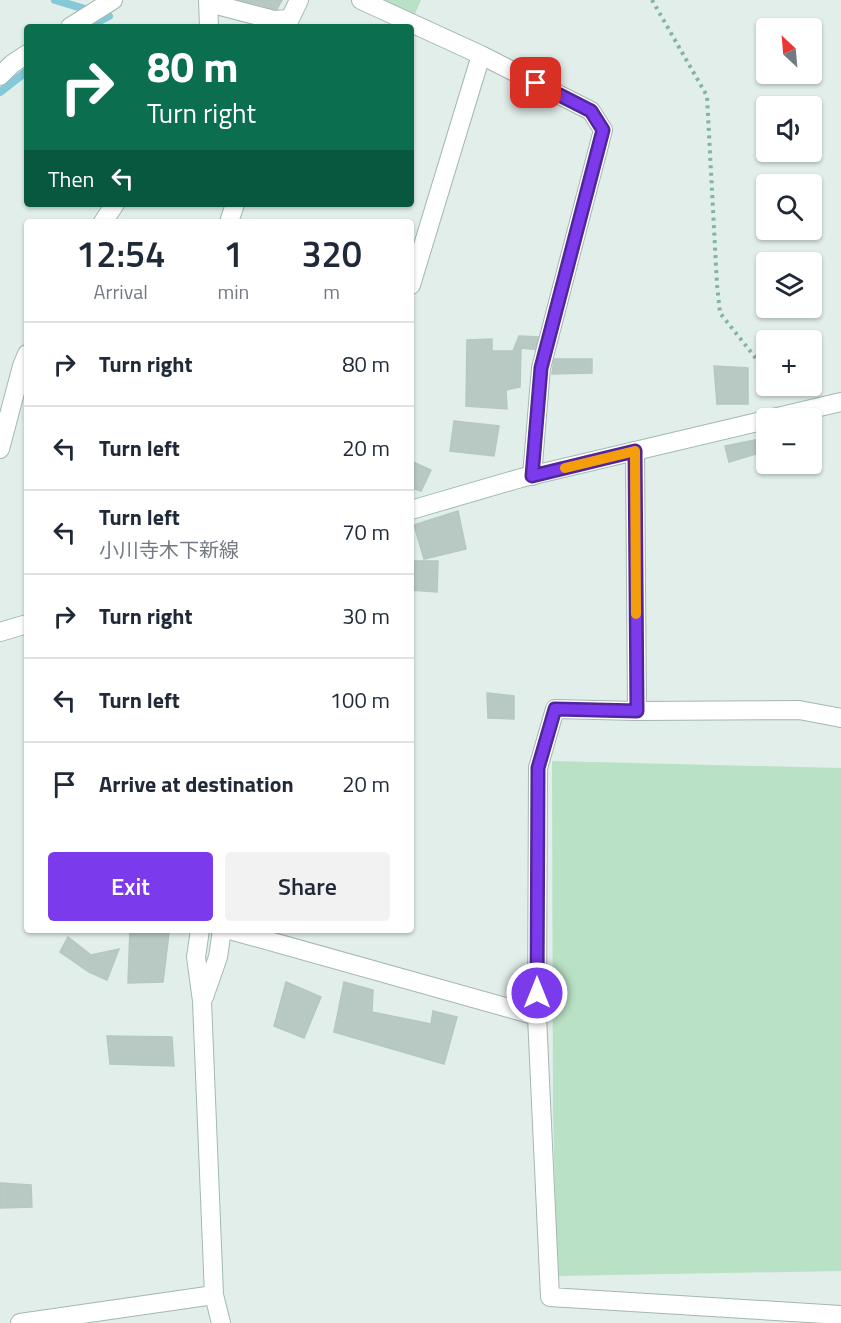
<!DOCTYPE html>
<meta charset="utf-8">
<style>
body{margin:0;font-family:"Titillium Web","Noto Sans JP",sans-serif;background:#f2f2f3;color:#1f2937;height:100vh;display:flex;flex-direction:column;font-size:22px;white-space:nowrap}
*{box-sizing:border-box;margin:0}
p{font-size:20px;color:#747a83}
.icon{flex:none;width:33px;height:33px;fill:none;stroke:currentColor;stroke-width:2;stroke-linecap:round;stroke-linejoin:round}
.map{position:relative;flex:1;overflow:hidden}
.side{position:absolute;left:24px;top:219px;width:390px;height:714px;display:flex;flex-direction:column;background:#fff;border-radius:6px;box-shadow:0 2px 4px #0004}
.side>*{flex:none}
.top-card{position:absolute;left:24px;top:24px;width:390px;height:183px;border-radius:6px;box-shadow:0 2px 4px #0004;background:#0b6e4f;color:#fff;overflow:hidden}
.needle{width:39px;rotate:334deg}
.buttons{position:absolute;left:756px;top:18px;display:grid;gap:12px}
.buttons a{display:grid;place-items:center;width:66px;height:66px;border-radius:6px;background:#fff;box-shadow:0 2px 4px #0004;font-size:30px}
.pin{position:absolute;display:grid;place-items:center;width:51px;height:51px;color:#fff;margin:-26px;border-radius:12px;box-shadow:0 3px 9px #0006}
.me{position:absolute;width:66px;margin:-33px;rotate:0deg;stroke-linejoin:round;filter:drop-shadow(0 0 4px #0008)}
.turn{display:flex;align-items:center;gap:21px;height:126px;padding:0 24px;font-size:27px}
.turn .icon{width:78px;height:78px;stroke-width:2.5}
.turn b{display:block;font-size:42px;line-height:51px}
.then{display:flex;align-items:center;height:57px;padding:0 24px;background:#0003;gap:12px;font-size:22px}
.eta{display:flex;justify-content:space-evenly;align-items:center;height:102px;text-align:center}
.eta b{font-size:36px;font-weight:600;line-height:42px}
.primary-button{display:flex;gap:12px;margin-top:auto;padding:12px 24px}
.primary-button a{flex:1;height:69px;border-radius:6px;background:#7c3aed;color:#fff;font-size:24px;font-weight:600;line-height:69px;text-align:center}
.primary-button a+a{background:#f2f2f3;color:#1f2937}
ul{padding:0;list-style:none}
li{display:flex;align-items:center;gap:18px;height:84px;padding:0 24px;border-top:2px solid #e0e1e3}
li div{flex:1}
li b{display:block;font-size:22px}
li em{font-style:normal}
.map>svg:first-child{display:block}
</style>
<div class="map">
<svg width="841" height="1323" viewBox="0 0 841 1323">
<rect width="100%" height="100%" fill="#e2eee9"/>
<path fill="#b9e1c5" d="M381,0h40l-6,14z
M552,761l289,7v503l-284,5 -4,-164z"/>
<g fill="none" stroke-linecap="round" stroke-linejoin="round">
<path stroke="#85c8d8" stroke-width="8" d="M55,0l30,9
M88,27l21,-11
M0,92l27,-21"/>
</g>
<path fill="#b7c9c2" stroke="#b4c8c1" stroke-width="1.5" d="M223,0h59l-6,11z
M519,336l21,1v13l-19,-2 -1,39 -14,3 1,19 -41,-3 1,-66 25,-1v12h21z
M554,359h38v14l-40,1z
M714,366l34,2v36h-31z
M454,421l45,5 -5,30 -44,-5z
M755,440l1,14 -27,8 -4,-16z
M411,461l20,9 -10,21 -10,-3z
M458,511l8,38 -42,10 -10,-34z
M411,561h27l-1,31 -26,-2z
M487,693l27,3v23l-26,-1z
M130,930l39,3 -6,49 -35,1z
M68,937l23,18 28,-6 -12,31 -18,-8 -29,-20z
M286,982l35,15 -17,41 -30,-12z
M344,982l29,8 -1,22 59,12 2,-13 24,6 -13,47 -110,-32z
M107,1036l65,1 2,29 -64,-2z
M0,1183l31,2 1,22 -32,1z"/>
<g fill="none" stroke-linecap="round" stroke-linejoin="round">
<defs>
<path id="street" d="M208,0l1,27
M361,0l120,55
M209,3l65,17 14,-1
M70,27l43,-27
M286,27l13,-27
M0,76l12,-12 15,-10
M103,222l12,-18
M229,222l6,-18
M411,285l70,-230 110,56 12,19 -62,238 -9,108
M0,449l22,-83 5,-12
M635,451l2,260 162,-1 42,8
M637,711l-82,-2 -17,59 -1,248 13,281 291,18
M230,930l307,86
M20,1323l194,-28"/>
<path id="secondary" d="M773,418l68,-16
M411,510l110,-32 245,-58
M0,632l27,-8
M200,930l-4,27 6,44 12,294 7,28
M204,997l14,-40 4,-27"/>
</defs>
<use href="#street" stroke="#a4b7b1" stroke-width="20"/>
<use href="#secondary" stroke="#9fbbb2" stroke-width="20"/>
<path stroke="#80b5a6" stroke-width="4" stroke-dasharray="3 4.5" stroke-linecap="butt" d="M652,0l55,96 10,189 3,28 46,58
M779,386l8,8"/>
<use href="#street" stroke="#fff" stroke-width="18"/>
<use href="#secondary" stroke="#fff" stroke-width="18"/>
</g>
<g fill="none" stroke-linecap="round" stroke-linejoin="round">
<defs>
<path id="route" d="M536,83l55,28 12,19 -62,238 -9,108 103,-25 2,260 -82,-2 -17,59 -1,225"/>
</defs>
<use href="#route" stroke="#51269a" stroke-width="15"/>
<use href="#route" stroke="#7c3aed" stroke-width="10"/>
<path stroke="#f59e0b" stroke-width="10" d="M565,468l70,-17 1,163"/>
</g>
</svg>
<div class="buttons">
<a><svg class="needle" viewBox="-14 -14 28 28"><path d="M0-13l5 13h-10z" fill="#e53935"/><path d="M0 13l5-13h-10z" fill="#747a83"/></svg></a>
<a><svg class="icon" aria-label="sound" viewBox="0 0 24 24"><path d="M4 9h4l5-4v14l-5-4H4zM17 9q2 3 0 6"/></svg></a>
<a><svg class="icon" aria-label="search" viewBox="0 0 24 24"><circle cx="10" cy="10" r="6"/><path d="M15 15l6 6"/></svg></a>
<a><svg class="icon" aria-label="layers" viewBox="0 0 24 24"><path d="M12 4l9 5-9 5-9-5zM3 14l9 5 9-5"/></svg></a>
<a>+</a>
<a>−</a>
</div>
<div class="pin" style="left:536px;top:83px;background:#d93025"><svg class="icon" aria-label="arrive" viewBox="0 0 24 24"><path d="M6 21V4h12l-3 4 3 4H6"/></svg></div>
<svg class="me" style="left:537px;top:993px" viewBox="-20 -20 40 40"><circle r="17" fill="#7c3aed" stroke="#fff" stroke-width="3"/><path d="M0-11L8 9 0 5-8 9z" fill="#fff"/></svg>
<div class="top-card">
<div class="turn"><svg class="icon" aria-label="right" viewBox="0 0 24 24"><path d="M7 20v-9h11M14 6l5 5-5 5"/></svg><div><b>80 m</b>Turn right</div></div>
<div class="then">Then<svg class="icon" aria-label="left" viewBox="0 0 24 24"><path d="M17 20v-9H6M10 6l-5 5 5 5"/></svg></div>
</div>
<section class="side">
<div class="eta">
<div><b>12:54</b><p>Arrival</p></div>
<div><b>1</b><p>min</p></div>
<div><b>320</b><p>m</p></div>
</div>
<ul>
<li><svg class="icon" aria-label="right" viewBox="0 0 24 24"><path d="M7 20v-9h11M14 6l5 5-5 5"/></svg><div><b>Turn right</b></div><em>80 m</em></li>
<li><svg class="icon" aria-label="left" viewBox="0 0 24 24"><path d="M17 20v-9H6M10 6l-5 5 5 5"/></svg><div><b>Turn left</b></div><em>20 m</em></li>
<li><svg class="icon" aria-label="left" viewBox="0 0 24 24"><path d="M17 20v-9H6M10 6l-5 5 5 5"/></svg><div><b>Turn left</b><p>小川寺木下新線</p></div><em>70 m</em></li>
<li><svg class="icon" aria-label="right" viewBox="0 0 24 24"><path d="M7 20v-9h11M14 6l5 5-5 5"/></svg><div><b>Turn right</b></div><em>30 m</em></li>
<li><svg class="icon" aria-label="left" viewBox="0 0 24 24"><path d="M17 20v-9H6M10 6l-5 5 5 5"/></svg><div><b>Turn left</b></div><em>100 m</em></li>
<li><svg class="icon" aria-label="arrive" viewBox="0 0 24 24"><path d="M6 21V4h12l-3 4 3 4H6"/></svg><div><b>Arrive at destination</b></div><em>20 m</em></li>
</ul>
<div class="primary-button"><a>Exit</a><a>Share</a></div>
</section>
</div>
